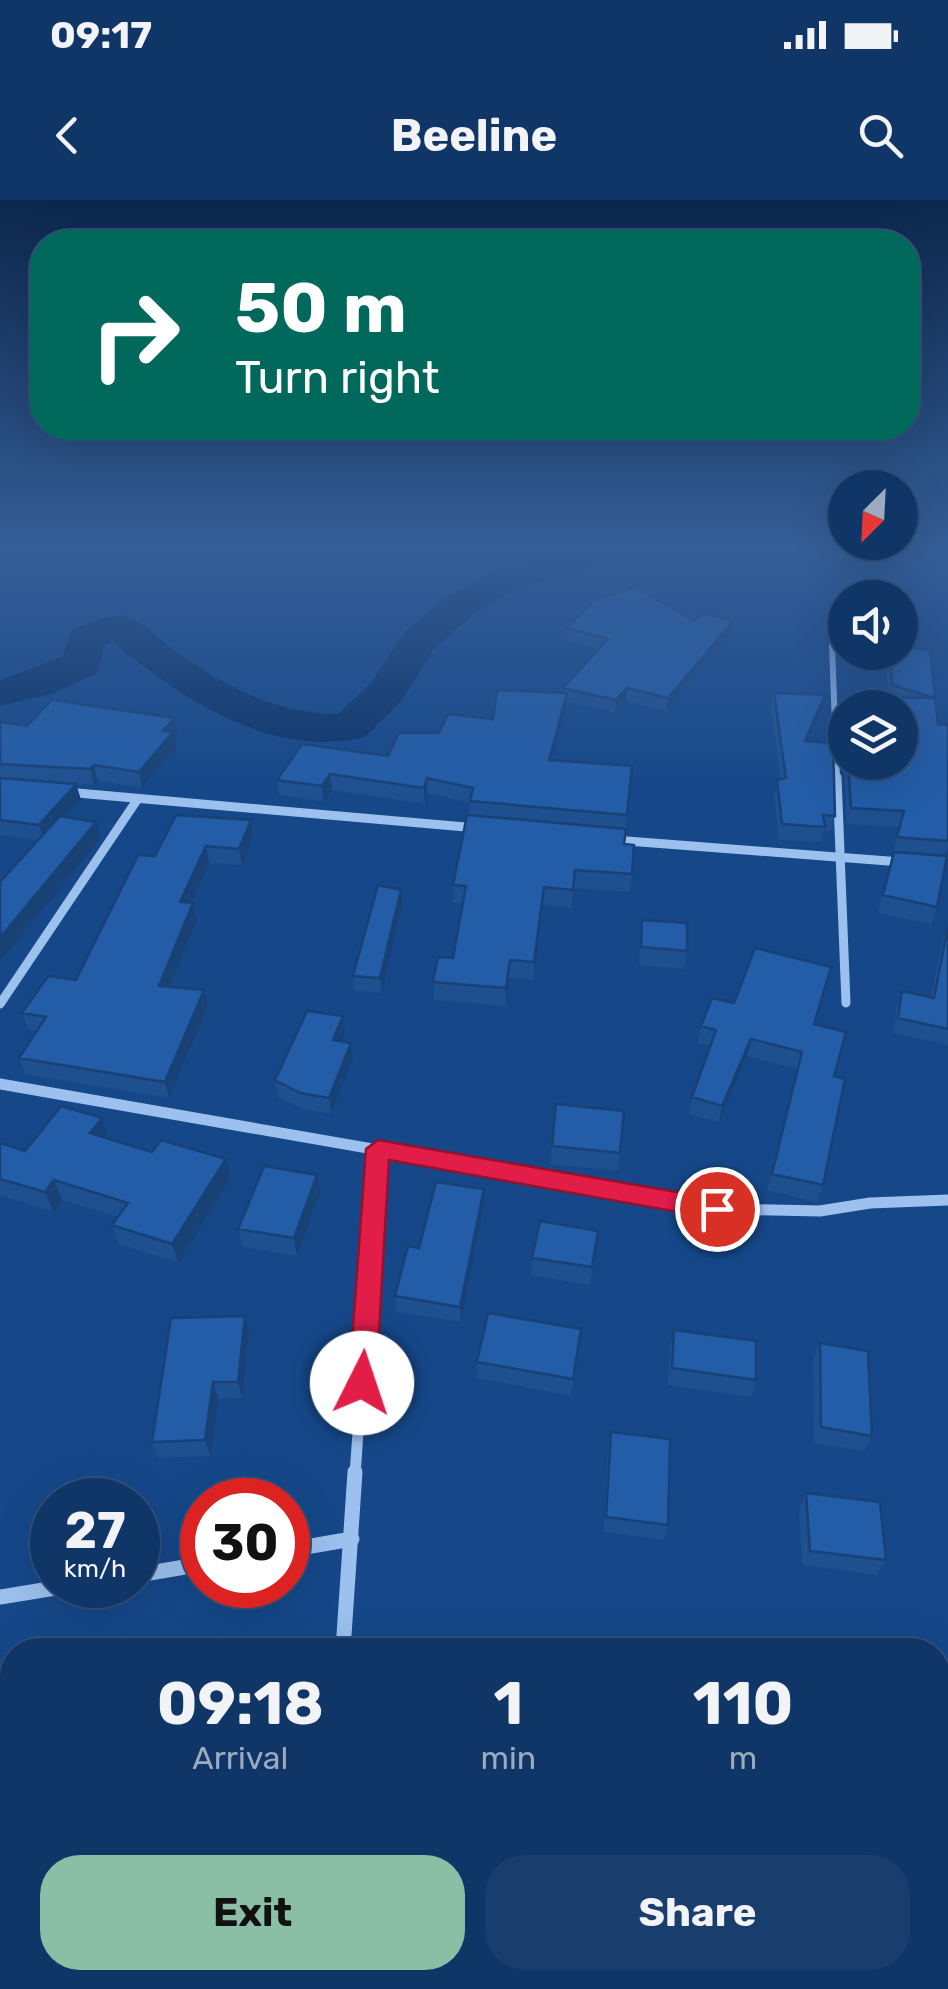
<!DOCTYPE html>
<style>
body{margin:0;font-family:Rubik,sans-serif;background:#193d6d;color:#f1f3f6;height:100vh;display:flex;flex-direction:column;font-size:38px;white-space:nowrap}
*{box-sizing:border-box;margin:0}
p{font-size:32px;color:#9cabc0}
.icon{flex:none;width:55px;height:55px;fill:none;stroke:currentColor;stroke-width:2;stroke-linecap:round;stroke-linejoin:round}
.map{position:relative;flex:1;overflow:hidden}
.side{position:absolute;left:0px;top:1438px;width:950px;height:352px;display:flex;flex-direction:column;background:#103567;border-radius:40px 40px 0 0;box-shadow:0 10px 40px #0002,0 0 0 2px #30507b}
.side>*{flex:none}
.banner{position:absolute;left:30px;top:30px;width:890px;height:210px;border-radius:40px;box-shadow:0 10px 40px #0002,0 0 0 2px #30507b;background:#00695c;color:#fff;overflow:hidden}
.needle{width:65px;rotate:204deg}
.fabs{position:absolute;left:828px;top:270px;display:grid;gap:20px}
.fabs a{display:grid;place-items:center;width:90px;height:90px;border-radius:50%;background:#103567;box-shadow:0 10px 40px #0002,0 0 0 2px #30507b;font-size:50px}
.speed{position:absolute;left:30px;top:1278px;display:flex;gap:20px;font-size:50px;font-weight:700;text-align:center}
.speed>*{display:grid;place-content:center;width:130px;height:130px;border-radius:50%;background:#103567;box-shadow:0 10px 40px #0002,0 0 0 2px #30507b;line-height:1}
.speed small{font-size:25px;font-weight:400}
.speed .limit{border:15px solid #d22;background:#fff;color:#111}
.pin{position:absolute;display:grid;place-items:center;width:85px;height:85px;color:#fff;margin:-42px;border:5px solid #fff;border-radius:50%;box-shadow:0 2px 10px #0007}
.me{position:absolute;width:110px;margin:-55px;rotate:4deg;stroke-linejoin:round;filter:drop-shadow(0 0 8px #0008)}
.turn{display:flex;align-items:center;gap:35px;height:210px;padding:0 40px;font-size:45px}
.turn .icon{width:130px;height:130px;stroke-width:2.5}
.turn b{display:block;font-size:70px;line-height:85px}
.eta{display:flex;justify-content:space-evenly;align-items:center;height:170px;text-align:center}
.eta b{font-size:60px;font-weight:700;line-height:70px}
.action{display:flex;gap:20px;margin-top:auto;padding:20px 40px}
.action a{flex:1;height:115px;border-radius:40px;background:#8abfa5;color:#111;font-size:40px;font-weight:700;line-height:115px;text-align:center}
.action a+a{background:#193d6d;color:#f1f3f6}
.status{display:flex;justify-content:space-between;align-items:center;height:70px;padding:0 50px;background:#103567;direction:ltr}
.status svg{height:28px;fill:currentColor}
header{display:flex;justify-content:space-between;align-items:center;height:130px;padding:0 40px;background:#103567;font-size:45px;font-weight:700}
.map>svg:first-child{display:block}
</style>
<div class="status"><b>09:17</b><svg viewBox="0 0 49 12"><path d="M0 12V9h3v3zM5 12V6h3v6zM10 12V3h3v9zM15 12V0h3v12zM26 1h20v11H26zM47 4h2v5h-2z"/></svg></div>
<header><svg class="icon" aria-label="back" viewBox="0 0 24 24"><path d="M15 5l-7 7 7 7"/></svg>Beeline<svg class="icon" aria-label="search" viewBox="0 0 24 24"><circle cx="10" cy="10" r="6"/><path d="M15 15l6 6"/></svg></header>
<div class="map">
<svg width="948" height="1789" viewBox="0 0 948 1789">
<rect width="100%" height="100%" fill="#154789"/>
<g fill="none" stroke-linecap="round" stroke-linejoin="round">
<path fill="#0d3366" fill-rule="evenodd" d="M577,349h59l-5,8 -111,30 -47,27 -39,35 -32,51 -37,37c-92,23 -185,-39 -252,-95l-8,3 -8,28 -45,21 -52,12v-26l62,-23 10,-28c15,-5 36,-15 52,-13 18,3 36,24 51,35 50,35 101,63 163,63l33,-31 33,-50 41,-35 49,-27z"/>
<path stroke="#9cc1ef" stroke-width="6" d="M832,445l5,135"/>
<path stroke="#9cc1ef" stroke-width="9" d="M837,577l9,226
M66,592l411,36
M614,640l287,22
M0,804l137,-204"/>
<path stroke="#9cc1ef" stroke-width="11" d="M0,884l717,125 103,2 50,-8 78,-3
M355,1275l23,-326"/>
<path stroke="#9cc1ef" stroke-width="15" d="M288,1350l64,-11
M138,1375l64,-11
M0,1397l74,-12
M343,1450l12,-178
M316,1789l1,-11"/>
</g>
<path fill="#1e5090" d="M694,421l37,12 -65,78 -41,-10 -10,12 -49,-12 -14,59 80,6 -8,78 8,30 -2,18 -57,-4 -2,20 -28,-3 -9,75 -25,-2 -3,28 -72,-6 -1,-18 20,-24 10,-55h-10v-18l17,-69v-13l-43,-10 -2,11 -93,-14 -8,12 -45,-7 -2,-15 111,-24 51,-23 54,-14 70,-26v-5l36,-39 -33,-9 1,-12z
M930,450l8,74 10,1v121l-4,10 -7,51 -6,17 -53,-11 21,-86 -52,-3 -4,-65 2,-7v10h55v-54h-32l3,-11h17l-2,-37 2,-8z
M774,493l48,16 -14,32 27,75 -4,15h-7l-3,11 -42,-2 -5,-44 3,-16h4l-10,-72z
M0,522l27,4 150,8 -3,3 2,11 -34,40 -44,-7 -4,4 -18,-1 5,16 -15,17 35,21 -63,2 -38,-5z
M253,636l-11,29 -33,-2 -18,40h2l4,17 -27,67 34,3 4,16 -39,92 -144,-24 -6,-16 18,-27 -8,-1 -7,-17 54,-33 79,-124z
M402,705l-20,88 -28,-2 -1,-15z
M642,720l45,31 -3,18 -45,-4z
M948,725v120l-55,-12 4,-27 5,-15 29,6 12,-59z
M343,816l2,17 -4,8 10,2 2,16 -22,55 -28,-5 -25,-12 -3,-17z
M814,824l20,52 -11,109 -6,17 -50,-12 30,-121 -50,-13 -28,66 -30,-8 3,-17 18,-51 -12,-3 3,-17z
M102,918l5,20 45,14 74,7 5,19 -53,85 -59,-19 -7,-19 6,-8 -56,-17 -9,12 -53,-17v-52l25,8z
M552,946l68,7 -2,18 -68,-7z
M484,989v16l-23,117 -65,-10 -1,-16 24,-48z
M320,993l-23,63 -55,-9 -4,-18z
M598,1031l-8,54 -59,-10 1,-17z
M581,1129l-10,67 -94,-18v-16z
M674,1130l82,50 -5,17 -83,-12 2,-38z
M249,1133l-7,65 -24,1 -7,57 -53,2 -6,-16z
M820,1143l52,93 -8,15 -50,-8 -1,-83z
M611,1232l57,93 -4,15 -60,-8 4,-85z
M806,1293l80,67 -9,15 -75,-10 -3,-57z
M12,1464v173l-12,1v-172z
M781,1778h157l10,11h-167l-2,-10z"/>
<path fill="#184176" d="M733,421l-2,12 -65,78 2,-13z
M627,488l-2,13 -10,12 1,-13z
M567,493l-1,15 -18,67 1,-15z
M825,495l-3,14 -21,47 4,-15z
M174,518l3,16 -3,3 2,11 -34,40 -3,-16 24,-41z
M94,565l4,16 -4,4 -4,-16z
M330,574l2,16 -8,12 -2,-16z
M427,578v15l-2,11 -1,-16z
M76,584l5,16 -37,41 -5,-16z
M251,620l2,16 -11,29 -3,-16z
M96,622l5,16 -101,124v-24z
M206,646l3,17 -25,56 -4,-17z
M544,687l-1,18 -9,75v-18z
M401,690l1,15 -20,88 -2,-15z
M193,703l4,17 -34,83 -4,-17z
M510,760l-1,18 -3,28v-18z
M204,790l4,16 -39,92 -4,-16z
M343,816l2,17 -10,23 -2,-16z
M751,839l-4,17 -28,66 3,-16z
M351,843l2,16 -22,55 -2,-16z
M102,918l6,19 -11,16 -7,-20z
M226,959l5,19 -53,85 -6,-19z
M317,975l3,18 -23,63 -3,-18z
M54,980l8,20 -9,12 -8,-20z
M484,989v16l-23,117 -1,-15z
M245,1116l4,17 -7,65 -4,-16z
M213,1182l5,17 -7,57 -6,-16z"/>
<path fill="#235da8" stroke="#184176" stroke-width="2.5" d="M636,387l58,34 10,-8 29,8 -65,77 -41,-10 -11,12 -53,-12 45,-49 -41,-11 27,-28z
M900,447l30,3 5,48 -43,-13 -2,-33h10z
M497,490l70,3 -18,67 83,6 -5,49 -157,-14 3,-13 -46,-10 -3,10 -94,-14 -8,12 -45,-6 25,-36 86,12 11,-23h40l9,-19 45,5z
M774,493l51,2 -20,46 28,2 2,73 -12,-1 2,12 -43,-3 -5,-44 9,-2z
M871,497l64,1 3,26 10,1v116l-51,-4 7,-26 -53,-3 -3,-46h52v-54h-27z
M52,500l122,18 -11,13 10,1 -34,40 -45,-7 -4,4 -90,-5v-42l27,4z
M0,578l76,6 -37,41 -39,-5z
M176,615l75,5 -12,29 -33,-3 -26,56 13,1 -34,83 45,4 -39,92 -146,-24 27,-41 -24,-4 26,-37 28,4 62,-125 17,1z
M467,615l159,14 -2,15 10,1 -2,29 -57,-4 -2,20 -29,-3 -10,75 -24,-2 -4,28 -73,-6 5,-25 15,1 13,-72 -13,-1z
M60,616l36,6 -96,116v-56z
M894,652l53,4 -10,51 -54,-12z
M378,685l23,5 -21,88 -27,-2z
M642,720l45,3v28l-46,-4z
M948,726v103l-50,-11 4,-27 32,7z
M755,748l76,19 -17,57 32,8 -12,44 11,3 -22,106 -51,-11 30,-122 -51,-13 -29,67 -30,-9 24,-67 -15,-4 11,-28 22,5z
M307,811l36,5 -10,24 18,3 -22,55 -29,-5 -25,-13z
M556,904l68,7 -4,42 -68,-7z
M61,906l41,12 -12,15 62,19 9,-12 65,19 -54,85 -60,-19 16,-22 -74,-23 -9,12 -45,-13v-36l25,8z
M264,966l53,9 -23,63 -56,-9z
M436,982l48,7 -24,118 -65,-11 13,-50 11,2z
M540,1021l58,10 -6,36 -60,-9z
M488,1113l93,16 -8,50 -96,-17z
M245,1116l-7,66h-25l-8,58 -53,2 19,-124z
M674,1130l82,11v39l-84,-12z
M820,1143l48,8 4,85 -51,-9z
M611,1232l59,7 -2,86 -62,-8z
M806,1293l74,9 6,58 -76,-9z
M434,1437l88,13h-90z
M528,1439l35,5v6h-36z
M12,1464v162l-12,1v-161z
M948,1756v33h-153l-2,-11h145v-21z
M404,1778h89l-1,11h-89z"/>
<linearGradient id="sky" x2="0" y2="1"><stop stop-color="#0c274b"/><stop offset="0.58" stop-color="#355e97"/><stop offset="1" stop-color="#355e97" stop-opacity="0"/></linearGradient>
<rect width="948" height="599" fill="url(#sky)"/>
<path fill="#e11d48" stroke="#92132f" stroke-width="2.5" d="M378,940l339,59 13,10 -13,10 -328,-59 -13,223 -4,9 -10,4 -9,-4 -4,-9 17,-234z"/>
</svg>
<div class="fabs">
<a><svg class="needle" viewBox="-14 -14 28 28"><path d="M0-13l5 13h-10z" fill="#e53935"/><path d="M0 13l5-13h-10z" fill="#9cabc0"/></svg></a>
<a><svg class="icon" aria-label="sound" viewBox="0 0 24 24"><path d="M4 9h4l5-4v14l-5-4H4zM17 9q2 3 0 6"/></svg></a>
<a><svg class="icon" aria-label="layers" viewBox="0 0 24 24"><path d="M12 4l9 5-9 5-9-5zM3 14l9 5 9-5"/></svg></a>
</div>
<div class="speed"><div>27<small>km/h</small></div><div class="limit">30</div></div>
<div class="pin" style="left:717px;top:1009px;background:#d93025"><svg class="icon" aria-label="arrive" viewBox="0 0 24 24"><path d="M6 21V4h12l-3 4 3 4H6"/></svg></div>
<svg class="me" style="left:362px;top:1183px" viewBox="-20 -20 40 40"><circle r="19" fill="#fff"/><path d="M0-13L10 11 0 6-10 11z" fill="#e11d48"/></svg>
<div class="banner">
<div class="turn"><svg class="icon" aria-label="right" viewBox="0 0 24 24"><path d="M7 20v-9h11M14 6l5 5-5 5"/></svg><div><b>50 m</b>Turn right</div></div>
</div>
<section class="side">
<div class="eta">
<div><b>09:18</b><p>Arrival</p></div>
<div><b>1</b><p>min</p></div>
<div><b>110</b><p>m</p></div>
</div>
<div class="action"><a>Exit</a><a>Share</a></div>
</section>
</div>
